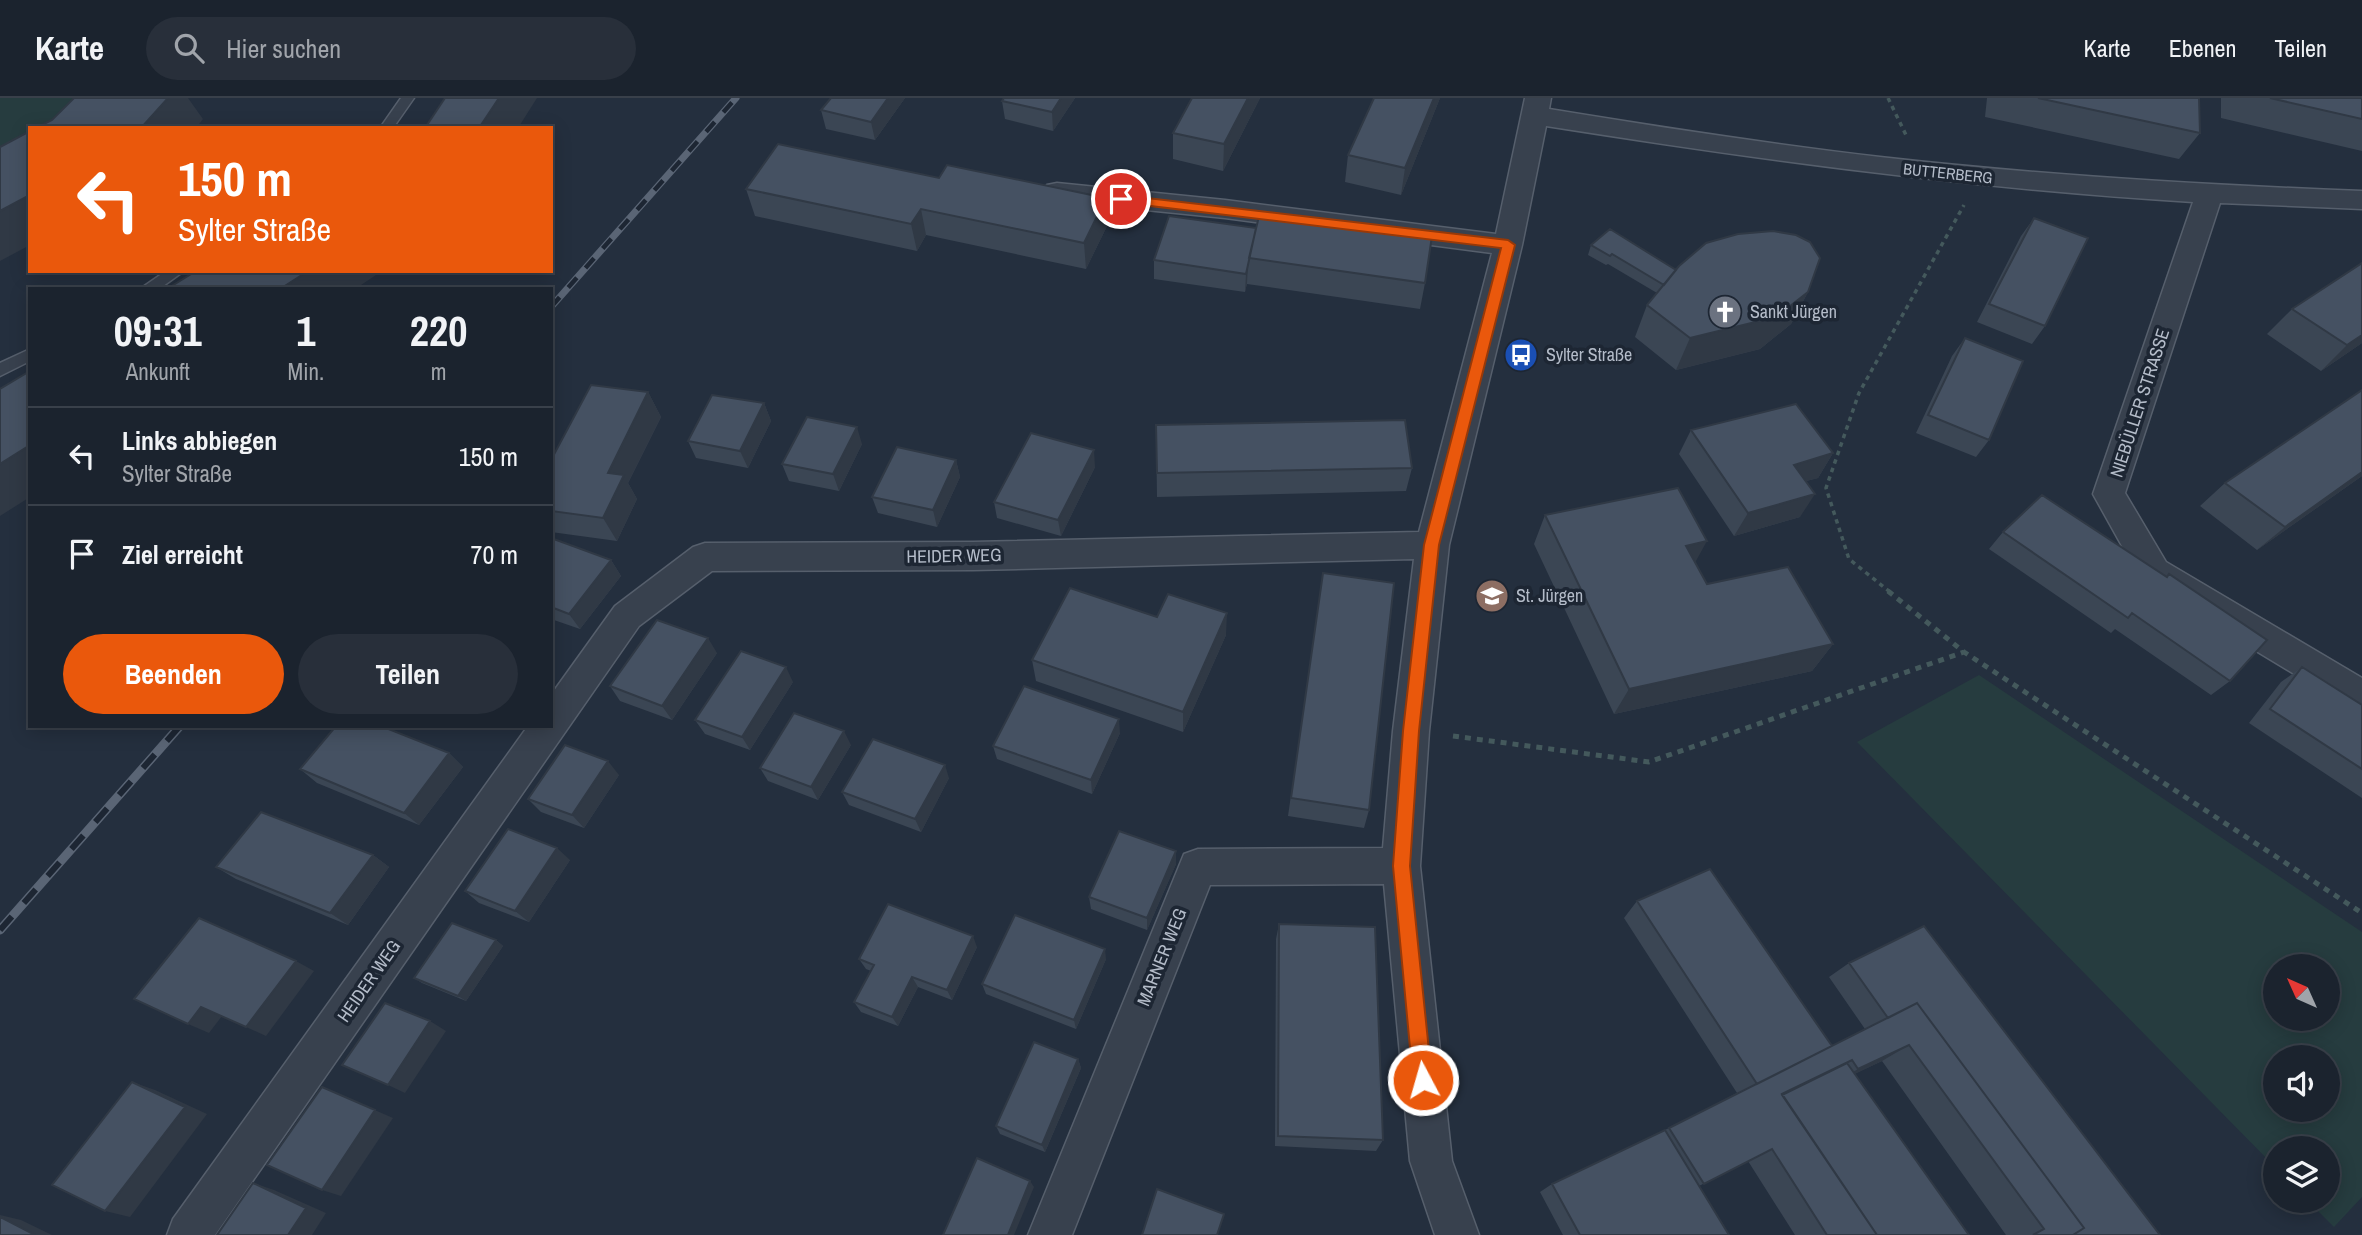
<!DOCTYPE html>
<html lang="de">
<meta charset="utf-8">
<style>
body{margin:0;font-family:"Archivo Narrow",sans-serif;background:#282f3a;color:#f1f3f6;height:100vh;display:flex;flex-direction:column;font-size:26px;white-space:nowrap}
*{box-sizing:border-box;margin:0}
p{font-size:23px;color:#a0a4aa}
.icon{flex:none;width:38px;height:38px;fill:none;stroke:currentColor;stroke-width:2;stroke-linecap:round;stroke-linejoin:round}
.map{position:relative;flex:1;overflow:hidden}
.panel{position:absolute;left:28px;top:189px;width:525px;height:441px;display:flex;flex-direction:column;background:#1b232e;border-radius:0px;box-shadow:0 4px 18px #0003,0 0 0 2px #39404a}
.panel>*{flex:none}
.hud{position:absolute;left:28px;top:28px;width:525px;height:147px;border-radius:0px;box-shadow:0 4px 18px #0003,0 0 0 2px #39404a;background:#ea580c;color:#fff;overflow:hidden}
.needle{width:46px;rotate:315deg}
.tools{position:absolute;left:2263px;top:856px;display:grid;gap:14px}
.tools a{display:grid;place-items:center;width:77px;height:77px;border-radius:50%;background:#1b232e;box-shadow:0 4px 18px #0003,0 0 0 2px #39404a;font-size:35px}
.pin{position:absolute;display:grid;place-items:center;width:60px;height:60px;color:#fff;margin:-30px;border:4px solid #fff;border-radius:50%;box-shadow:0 2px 7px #0007}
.me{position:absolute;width:77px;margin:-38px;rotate:354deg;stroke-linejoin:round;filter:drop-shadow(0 0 5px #0008)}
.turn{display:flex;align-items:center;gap:24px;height:147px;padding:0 35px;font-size:32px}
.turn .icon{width:91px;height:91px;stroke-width:2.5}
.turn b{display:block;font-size:49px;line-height:60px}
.eta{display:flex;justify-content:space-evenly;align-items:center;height:119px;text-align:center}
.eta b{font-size:42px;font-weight:700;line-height:49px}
.primary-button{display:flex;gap:14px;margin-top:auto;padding:14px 35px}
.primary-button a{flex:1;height:80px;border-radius:42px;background:#ea580c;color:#fff;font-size:28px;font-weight:700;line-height:80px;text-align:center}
.primary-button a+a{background:#282f3a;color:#f1f3f6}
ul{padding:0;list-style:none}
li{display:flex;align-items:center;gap:21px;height:98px;padding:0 35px;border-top:2px solid #39404a}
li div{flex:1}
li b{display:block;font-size:26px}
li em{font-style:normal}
header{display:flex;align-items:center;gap:42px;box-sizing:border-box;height:98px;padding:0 35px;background:#1b232e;border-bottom:2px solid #39404a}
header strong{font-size:33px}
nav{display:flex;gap:38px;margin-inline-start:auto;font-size:24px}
.search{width:490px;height:63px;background:#282f3a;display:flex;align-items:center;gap:18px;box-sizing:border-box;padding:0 24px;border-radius:38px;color:#a0a4aa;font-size:26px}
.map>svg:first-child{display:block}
</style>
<header>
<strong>Karte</strong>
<div class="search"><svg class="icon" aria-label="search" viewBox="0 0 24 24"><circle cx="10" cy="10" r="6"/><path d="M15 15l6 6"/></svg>Hier suchen</div>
<nav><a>Karte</a><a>Ebenen</a><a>Teilen</a></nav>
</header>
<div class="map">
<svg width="2362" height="1137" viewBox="0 0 2362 1137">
<rect width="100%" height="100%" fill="#242f3e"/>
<path fill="#263c3f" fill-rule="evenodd" d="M0,0h88l-27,30h-31v24l-30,13z
M1979,577l383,257v265l-28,30 -26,-26 20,-1v-52h-53v19l-418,-425zM2275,868h53v52h-53zM2275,959h53v53h-53z"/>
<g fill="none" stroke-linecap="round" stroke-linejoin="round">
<defs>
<path id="lane" d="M401,0h13l-21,30h-13z
M166,173h18l-25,18h-19z
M30,251v12l-30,15v-13z"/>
<path id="street" d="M1525,0h26l-2,11c110,18 220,35 331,48 160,18 321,28 482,34v18l-142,-6 -95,290 41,69 196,116v33l-13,-4 -207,-125 -49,-88 100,-292c-218,-13 -432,-42 -647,-76l-24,119 -73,300 -20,186 -9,135 32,295 27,74h-44l-25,-74 -26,-277 -174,1 -138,350h-44l156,-381 14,-5 185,-1 10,-117 21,-172 -441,11 -261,1 -73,55 -424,609h-48l6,-16 355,-493h23v-31l64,-89 78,-59 12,-4 268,-1 446,-10 73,-279 -267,-35 -168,-17 -10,-2 -4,-7 4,-7 10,-2 168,17 271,34z"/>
</defs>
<use href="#lane" stroke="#565f6c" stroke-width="3"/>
<use href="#street" stroke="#565f6c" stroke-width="3"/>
<path stroke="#44595c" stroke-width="3.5" stroke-dasharray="4.5 4.5" stroke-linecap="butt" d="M1888,0l18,37
M1890,494l-41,-33 -23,-71 33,-95 105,-188"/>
<path stroke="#44595c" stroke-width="5" stroke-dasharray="6 6" stroke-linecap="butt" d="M1888,493l76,61 398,261
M1453,638l196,26 315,-110"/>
<use href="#lane" fill="#38414e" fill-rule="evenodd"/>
<use href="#street" fill="#38414e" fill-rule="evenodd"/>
<defs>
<path id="rail-far1" d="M551,209l185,-209"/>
<path id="rail" d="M0,832l180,-204"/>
</defs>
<use href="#rail-far1" stroke="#5a6575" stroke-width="7"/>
<use href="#rail" stroke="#5a6575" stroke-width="9"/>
<use href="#rail-far1" stroke="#1d2633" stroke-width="4.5" stroke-dasharray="13" stroke-linecap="butt"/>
<use href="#rail" stroke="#1d2633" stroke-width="6" stroke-dasharray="18" stroke-linecap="butt"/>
</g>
<path fill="#3b4654" d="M905,0l-30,42 -49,-11 -5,-19z
M1075,0l-22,33 -48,-12 -3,-18z
M1192,0h68l-37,73 -50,-12v-26z
M1440,0l-39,97 -56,-13 3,-27z
M1987,0h212l1,35 -21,26 -194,-42z
M2221,0h141v53l-141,-33z
M939,80l167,20 2,26 -22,45 -160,-34 -9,16 -162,-35 -9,-27z
M1169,118l256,67 -5,26 -173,-25v-1l-2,9 -91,-13v-19z
M2034,120l11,108 -13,18 -55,-22 44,-86z
M1591,147l85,25 132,22 -17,32 -31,25 -84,21 -41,-33 12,-32 10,-12 -49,-29 -2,1 -18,-10z
M2292,211l70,34 -41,28 -54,-37z
M1965,240l24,102 -13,17 -60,-24 36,-77z
M648,294l13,25 -33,66 9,16 -20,42 -66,-9v-72z
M764,305l7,18 -23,47 -52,-10 -8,-17z
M1156,327l256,43 -6,23 -249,6z
M1691,332l142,23 -15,25 -12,3 -6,36 -66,19 -55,-82z
M862,346l-23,47 -50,-10 -7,-17z
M956,362l4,17 -23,50 -59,-14 -6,-16z
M1095,369l-34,69 -64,-18 -3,-16z
M2362,378l-105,74 -57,-44 25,-23z
M1545,417l150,48 12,21 126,60 -21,27 -198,43 -80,-170z
M2003,434l163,45 3,-3 61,107 -19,14 -96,-66 -4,4 -122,-84z
M551,440l60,22 10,16 -41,53 -29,-10z
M1323,475l46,237 -5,18 -76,-12z
M1157,519l69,18 -43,97 -147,-51 -4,-21z
M717,555l-45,67 -52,-19 -10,-15z
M2302,569l60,38v93l-113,-75 32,-41z
M793,584l-43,68 -45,-16 -10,-14z
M1120,635l-28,61 -95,-35 -4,-13z
M851,647l-33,55 -50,-19 -8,-13z
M449,655l14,14 -44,58 -102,-42 -17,-14z
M619,677l-35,53 -43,-16 -13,-13z
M949,680l-28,54 -72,-27 -7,-13z
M1176,753v13l-29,66 -56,-21 -2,-12z
M373,757l16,12 -41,58 -112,-46 -20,-12z
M570,762l-41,62 -50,-19 -14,-12z
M1637,803l195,145 33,-17 -36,-52 20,-14 311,272h-154l-124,-174 -28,13 115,161h-174l-47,-74 -49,25 30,49h-166l-23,-43 12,-8 113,-54 72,-37 -113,-175z
M1279,826l104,216 -7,11 -101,-5 1,-207z
M496,842l7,6 -37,55 -44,-18 -8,-5z
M977,849l-25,53 -34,-13 -20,39 -37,-14 -7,-10 17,-31 -5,-2 -7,-10z
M1106,861l-30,70 -90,-35 -4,-10z
M1078,961l3,9 -36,84 -45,-18 -4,-8z"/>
<path fill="#303945" d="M168,0h20l15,21 -7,9h-55z
M499,0h38l-19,30h-39z
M888,0h17l-30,42 -4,-18z
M1061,0h14l-22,33 -1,-19z
M1248,0h12l-37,73 1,-27z
M1434,0h6l-39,97 4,-27z
M30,97v50l-30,16v-50z
M1106,100l2,26 -22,45 -2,-26z
M921,111l5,26 -9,16 -6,-27z
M1248,167l-1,18 -2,9 1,-18z
M308,173h74l-27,18h-75z
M1808,194l-17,32 -31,25 -84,21 14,-32z
M2362,237v8l-41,28 26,-26z
M648,294l13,25 -33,66 9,16 -20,42 -14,-23 5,-45z
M764,305l7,18 -23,47 -8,-17z
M857,329l5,17 -23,47 -6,-17z
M30,347v52l-30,19v-52z
M1094,352l1,17 -34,69 -3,-16z
M1833,355l-15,25 -39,10 15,-23z
M956,362l4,17 -23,50 -4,-17z
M2362,374v4l-105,74 28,-23z
M1815,396l-15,23 -66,19 14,-23z
M1707,443l-16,29 -5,-24z
M611,462l10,16 -41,53 -11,-15z
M1227,515l-1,22 -43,97v-20z
M708,540l9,15 -45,67 -10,-14z
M1833,546l-21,27 -198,43 15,-25z
M786,569l7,15 -43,68 -8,-13z
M1119,621l1,14 -28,61 -1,-14z
M844,633l7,14 -33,55 -7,-13z
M449,655l14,14 -44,58 -15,-12z
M608,663l11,14 -35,53 -12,-13z
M945,667l4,13 -28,54 -6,-13z
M557,750l13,12 -41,62 -14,-11z
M1176,753v13l-29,66v-12z
M373,757l16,12 -41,58 -18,-12z
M973,838l4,11 -25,53 -5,-10z
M496,842l7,6 -37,55 -8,-5z
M1105,851l1,10 -30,70 -2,-9z
M296,863l18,10 -48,65 -20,-9z
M912,879l6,10 -20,39 -6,-9z
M201,909l21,9 -13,17 -21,-9z
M430,923l16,10 -41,62 -17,-8z
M1909,947l-27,16 -50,24 26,-16z
M1078,961l3,9 -36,84 -3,-7z
M132,984l23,8 52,24 -77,103 -25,-6z
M322,989l71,31 -52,78 -19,-6z
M1030,1083l4,6 -20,48h-6z
M253,1085l21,7 52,23 -14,22h-24z
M0,1117l21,5 31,15h-17l-35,-18z"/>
<path fill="#455162" stroke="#303945" stroke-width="2" d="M74,0h94l-27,30h-105l16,-8z
M445,0h54l-20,30h-54z
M831,0h57l-17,24 -50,-12z
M1004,0h57l-9,14 -50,-11z
M1192,0h56l-24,46 -51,-11z
M1374,0h60l-29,70 -57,-13z
M2038,0h161l1,35z
M2270,0h92v21z
M30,33v64l-30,16v-64z
M778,46l161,34 8,-13 159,33 -22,45 -163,-34 -10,15 -165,-35z
M1260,114l172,24 -7,47 -176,-25z
M1169,118l87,12 -10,46 -92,-14z
M2034,120l54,20 -43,88 -56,-22z
M1610,131l66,41 -12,15 -52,-31 -2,2 -19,-11z
M1773,133l23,4 14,7 10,16 -12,34 -32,25 -86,21 -43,-33 32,-39 27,-23 32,-9z
M2362,165v72l-15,10 -55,-36z
M196,173h112l-28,18h-113z
M1965,240l58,23 -34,79 -61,-25z
M30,273v74l-30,19v-75z
M591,287l57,7 -40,81 16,2 -21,43 -52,-7v-51z
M2362,292v82l-77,55 -60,-44z
M712,297l52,8 -24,48 -52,-10z
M1796,306l37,49 -39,12 21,29 -67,19 -57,-83z
M807,319l50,10 -24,47 -51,-10z
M1405,322l7,48 -255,5 -1,-48z
M1031,335l63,17 -36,70 -64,-18z
M897,349l59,13 -23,50 -61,-13z
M1678,390l29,53 -21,5 21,38 81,-17 45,77 -204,45 -84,-174z
M2042,397l125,82 2,-3 98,66 -37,41 -98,-68 -4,5 -125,-86z
M551,440l60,22 -42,54 -18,-7z
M1323,475l71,10 -25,227 -78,-12z
M1070,490l87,29 11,-23 59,19 -44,99 -151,-52z
M657,522l51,18 -46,68 -52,-20z
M741,553l45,16 -44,70 -47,-17z
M2302,569l60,38v64l-92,-60z
M1024,588l95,33 -28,61 -98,-34z
M794,615l50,18 -33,56 -51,-19z
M336,628h45l68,27 -45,60 -104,-44z
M873,641l72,26 -30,54 -73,-27z
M565,647l43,16 -36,54 -44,-16z
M261,714l112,43 -43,58 -114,-46z
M508,731l49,19 -42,63 -50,-20z
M1119,733l57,20 -29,67 -58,-21z
M1710,771l122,177 -75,38 -120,-183z
M888,806l85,32 -26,54 -35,-13 -20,40 -38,-15 20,-37 -15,-6z
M1015,817l90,34 -31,71 -92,-36z
M199,820l97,43 -50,66 -45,-20 -13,17 -54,-25z
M452,825l44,17 -38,56 -44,-18z
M1279,826l96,3 8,213 -105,-4z
M1924,828l236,309h-87l11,-7 -167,-225 -29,15 -39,-55z
M385,905l45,18 -42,64 -46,-20z
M1917,905l167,225 -11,7h-40l11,-6 -135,-184 -51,24 -6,-9 -70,34 95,141h-50l-55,-86 -68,35 -35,-56z
M1034,944l44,17 -36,86 -46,-19z
M1847,965l122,172h-92l-95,-140z
M132,984l53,25 -80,104 -53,-26z
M322,989l53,23 -53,80 -55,-25z
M1665,1032l64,105h-149l-28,-51z
M977,1060l53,23 -22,54h-65z
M253,1085l53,25 -18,27h-71z
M1157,1091l67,25 -7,21h-75z
M0,1119l35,18h-35z"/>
<path fill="#ea580c" stroke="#983908" stroke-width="2" d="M1121,97l387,45 7,5 -76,300 -20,186 -9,135 22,214 -2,7 -7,3 -7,-3 -3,-7 -20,-214 10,-135 21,-186 77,-297 -384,-46v-6z"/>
<defs>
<symbol id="church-disc" viewBox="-11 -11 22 22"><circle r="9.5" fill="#6b7280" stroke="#1d2633"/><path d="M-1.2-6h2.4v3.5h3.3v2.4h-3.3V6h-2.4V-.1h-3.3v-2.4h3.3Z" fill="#fff"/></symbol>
<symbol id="bus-disc" viewBox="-11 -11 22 22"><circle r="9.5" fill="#1a4fb4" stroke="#1d2633"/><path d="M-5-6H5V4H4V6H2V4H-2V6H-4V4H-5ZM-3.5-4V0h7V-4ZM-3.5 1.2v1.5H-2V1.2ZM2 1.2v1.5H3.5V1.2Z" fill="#fff"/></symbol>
<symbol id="school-disc" viewBox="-11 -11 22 22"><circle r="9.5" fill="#8d6e63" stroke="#1d2633"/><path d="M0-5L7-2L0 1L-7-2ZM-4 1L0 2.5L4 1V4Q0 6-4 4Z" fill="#fff"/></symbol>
</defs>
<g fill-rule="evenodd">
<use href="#church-disc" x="1706" y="195" width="38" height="38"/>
<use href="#bus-disc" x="1502" y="238" width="38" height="38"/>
<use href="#school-disc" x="1473" y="479" width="38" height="38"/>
</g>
<g text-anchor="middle" stroke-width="7" stroke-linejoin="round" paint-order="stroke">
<g font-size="16" fill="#b4bcc9" stroke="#1d2633">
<text transform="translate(1948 75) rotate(6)" y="6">BUTTERBERG</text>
</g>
<g font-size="18" fill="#b4bcc9" stroke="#1d2633" text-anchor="start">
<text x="1750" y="220">Sankt Jürgen</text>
<text x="1546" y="263">Sylter Straße</text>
<text x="1516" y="504">St. Jürgen</text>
</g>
<g font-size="18" fill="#b4bcc9" stroke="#1d2633">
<text transform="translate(2140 305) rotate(-72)" y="6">NIEBÜLLER STRASSE</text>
<text transform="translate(954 458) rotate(-1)" y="6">HEIDER WEG</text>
<text transform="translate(1162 859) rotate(-68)" y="6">MARNER WEG</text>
<text transform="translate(369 883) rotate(-55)" y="6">HEIDER WEG</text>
</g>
</g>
</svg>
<div class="tools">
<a><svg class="needle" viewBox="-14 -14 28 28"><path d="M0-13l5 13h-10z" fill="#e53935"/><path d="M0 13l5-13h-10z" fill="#a0a4aa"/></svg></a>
<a><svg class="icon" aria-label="sound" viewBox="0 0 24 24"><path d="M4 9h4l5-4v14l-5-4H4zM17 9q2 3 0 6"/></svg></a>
<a><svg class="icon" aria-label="layers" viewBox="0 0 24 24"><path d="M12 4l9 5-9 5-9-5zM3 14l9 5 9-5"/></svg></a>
</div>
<div class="pin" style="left:1121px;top:101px;background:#d93025"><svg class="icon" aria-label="arrive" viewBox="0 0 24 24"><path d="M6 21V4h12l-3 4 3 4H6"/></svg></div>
<svg class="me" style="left:1423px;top:982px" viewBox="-20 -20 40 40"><circle r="17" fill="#ea580c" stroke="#fff" stroke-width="3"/><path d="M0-11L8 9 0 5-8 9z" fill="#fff"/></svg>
<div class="hud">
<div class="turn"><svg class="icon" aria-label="left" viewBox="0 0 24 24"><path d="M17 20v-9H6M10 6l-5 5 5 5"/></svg><div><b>150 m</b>Sylter Straße</div></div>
</div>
<section class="panel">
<div class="eta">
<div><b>09:31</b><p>Ankunft</p></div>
<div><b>1</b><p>Min.</p></div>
<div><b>220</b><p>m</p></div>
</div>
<ul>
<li><svg class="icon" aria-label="left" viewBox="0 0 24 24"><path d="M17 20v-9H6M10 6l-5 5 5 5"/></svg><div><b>Links abbiegen</b><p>Sylter Straße</p></div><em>150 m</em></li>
<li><svg class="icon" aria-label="arrive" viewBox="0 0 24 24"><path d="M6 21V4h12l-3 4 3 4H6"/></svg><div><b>Ziel erreicht</b></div><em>70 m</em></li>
</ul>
<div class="primary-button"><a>Beenden</a><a>Teilen</a></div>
</section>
</div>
